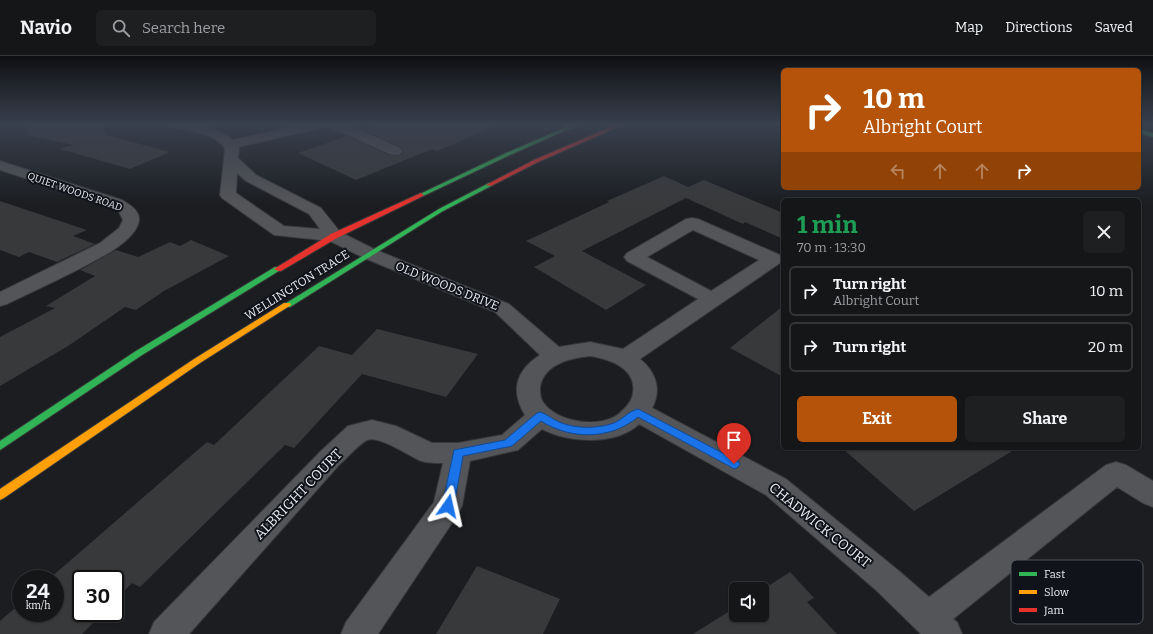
<!DOCTYPE html>
<meta charset="utf-8">
<style>
body{margin:0;font-family:Bitter,serif;background:#1d1f21;color:#f1f3f6;height:100vh;display:flex;flex-direction:column;font-size:15px;white-space:nowrap}
*{box-sizing:border-box;margin:0}
p{font-size:13px;color:#9d9fa2}
.icon{flex:none;width:22px;height:22px;fill:none;stroke:currentColor;stroke-width:2;stroke-linecap:round;stroke-linejoin:round}
.map{position:relative;flex:1;overflow:hidden}
.drawer{position:absolute;left:781px;top:142px;width:360px;height:252px;display:flex;flex-direction:column;background:#141618;border-radius:6px;box-shadow:0 1px 3px #0004,0 0 0 1px #333537}
.drawer>*{flex:none}
.hud{position:absolute;left:781px;top:12px;width:360px;height:122px;border-radius:6px;box-shadow:0 1px 3px #0004,0 0 0 1px #333537;background:#b45309;color:#fff;overflow:hidden}
.tools{position:absolute;left:729px;top:526px;display:grid;gap:8px}
.tools a{display:grid;place-items:center;width:40px;height:40px;border-radius:6px;background:#141618;box-shadow:0 1px 3px #0004,0 0 0 1px #333537;font-size:20px}
.speed{position:absolute;left:12px;top:514px;display:flex;gap:8px;font-size:20px;font-weight:700;text-align:center}
.speed>*{display:grid;place-content:center;width:52px;height:52px;border-radius:50%;background:#141618;box-shadow:0 1px 3px #0004,0 0 0 1px #333537;line-height:1}
.speed small{font-size:10px;font-weight:400}
.speed .limit{border:2px solid #111;border-radius:6px;background:#fff;color:#111}
.pin{position:absolute;display:grid;place-items:center;width:34px;height:34px;color:#fff;margin:-41px -17px;border-radius:50% 50% 50% 0;rotate:-45deg;box-shadow:0 0 4px #0007}
.pin .icon{rotate:45deg}
.me{position:absolute;width:44px;margin:-22px;rotate:11deg;stroke-linejoin:round;filter:drop-shadow(0 0 3px #0008)}
.turn{display:flex;align-items:center;gap:14px;height:84px;padding:0 16px;font-size:18px}
.turn .icon{width:52px;height:52px;stroke-width:2.5}
.turn b{display:block;font-size:28px;line-height:34px}
.lanes{display:flex;align-items:center;height:38px;padding:0 16px;background:#0003;justify-content:center;gap:20px;direction:ltr}
.lanes .off{opacity:.35}
.round{display:grid;place-items:center;flex:none;width:42px;height:42px;border-radius:6px;background:#1d1f21}
.headline{display:flex;align-items:center;justify-content:space-between;height:68px;padding:0 16px}
h1{font-size:24px;font-weight:700;line-height:30px;color:#1e9e55}
.primary-button{display:flex;gap:8px;margin-top:auto;padding:8px 16px}
.primary-button a{flex:1;height:46px;border-radius:6px;background:#b45309;color:#fff;font-size:16px;font-weight:700;line-height:46px;text-align:center}
.primary-button a+a{background:#1d1f21;color:#f1f3f6}
ul{padding:0;list-style:none}
li{display:flex;align-items:center;gap:12px;height:50px;margin:0 8px 6px;padding:0 8px;border:2px solid #333537;border-radius:6px}
li div{flex:1}
li b{display:block;font-size:15px}
li em{font-style:normal}
header{display:flex;align-items:center;gap:24px;box-sizing:border-box;height:56px;padding:0 20px;background:#141618;border-bottom:1px solid #333537}
header strong{font-size:19px}
nav{display:flex;gap:22px;margin-inline-start:auto;font-size:14px}
.search{width:280px;height:36px;background:#1d1f21;display:flex;align-items:center;gap:10px;box-sizing:border-box;padding:0 14px;border-radius:6px;color:#9d9fa2;font-size:15px}
.map>svg:first-child{display:block}
</style>
<header>
<strong>Navio</strong>
<div class="search"><svg class="icon" aria-label="search" viewBox="0 0 24 24"><circle cx="10" cy="10" r="6"/><path d="M15 15l6 6"/></svg>Search here</div>
<nav><a>Map</a><a>Directions</a><a>Saved</a></nav>
</header>
<div class="map">
<svg width="1153" height="578" viewBox="0 0 1153 578">
<rect width="100%" height="100%" fill="#1b1d20"/>
<path fill="#38393b" d="M28,68h75l3,11 64,17 -40,17 -70,-20 13,-4 -46,-10z
M382,68h118l-63,27 -5,-2 -76,31 -58,-27 49,-17 42,19h11l3,-3 -2,-5 -37,-17z
M664,120l24,11 16,-7 79,33v26l-38,-17 -2,2 -57,-26 -104,53 64,34 -40,25 -72,-43 21,-11 -29,-15 83,-39 -2,-1z
M0,145l87,29 -14,6 22,8 -38,18 -28,-10 -10,5 -19,-7z
M191,184l38,16 -65,35 -28,19 -11,-3 -57,39 -68,40v-49l55,-29 -9,-2 49,-30 -15,-6 36,-20 22,7 32,-15 10,4z
M783,250v71l-53,-29z
M377,273l101,25 -32,43 -84,-23 -68,74 -9,-3 -145,142 -8,-4 -17,18v-22h-34v34h22l-21,21h-82v-13l21,-18v10h34v-34h-6l158,-137 7,3 105,-99 33,9z
M842,392h175l-103,63z
M477,510l83,33 -17,35h-107z
M790,516l24,26 -7,4 30,32h-144l43,-27v8h26v-25z"/>
<g fill="none" stroke-linecap="round" stroke-linejoin="round">
<defs>
<path id="street" d="M169,68c22,0 46,1 64,16l69,-16h25l-1,3 -88,20 1,2 -1,9 18,17 65,33 19,24 36,18 133,54 50,43 31,-5 33,7 75,-50 -71,-38 -3,-4 3,-4 59,-34 6,-1 6,1 82,36 2,4 -2,4 -140,96c16,13 22,31 12,49l134,71 113,92 30,26 177,-132 10,-3 10,3 27,16v26l-10,-4 -26,-16 -164,132 4,3 5,12h-41l-44,-43 -111,-96 -127,-71c-23,22 -71,19 -97,5l-24,21 -48,11 -8,45 -4,8 -80,120h-37l5,-12 88,-120 9,-39c-8,0 -15,0 -22,-2 -12,-5 -42,-26 -54,-21 -8,4 -21,19 -28,25l-150,169h-40l5,-12 167,-171 27,-25 24,-6 24,6 36,17h26l44,-8 23,-20c-15,-24 -9,-45 15,-60l-45,-43 -131,-54 -34,-17 -56,-6 -52,-37 -2,-3 5,-46c-9,-17 -38,-18 -55,-22zM237,117l9,8 63,33 11,15 -36,-3 -48,-33zM693,174l66,30 -48,31 -64,-34zM590,300c19,3 47,12 43,37 -1,7 -4,11 -9,16 -3,3 -7,7 -12,9 -20,9 -56,3 -69,-16 -3,-4 -3,-10 -3,-15 4,-23 30,-29 50,-31z
M329,68h17l54,24 2,3 -2,3 -5,1 -5,-1 -60,-27z
M0,105l122,39c7,4 17,10 17,19 0,13 -18,26 -27,32 -34,20 -70,36 -105,53l-7,2v-14l100,-49 19,-15 4,-8 -4,-8 -9,-6 -110,-36z"/>
<path id="fast" d="M573,68h7l-70,31 -87,41 -5,-1 88,-42z
M1139,73l14,4v4l-14,-4z
M489,127l3,2 -1,1 -48,25 -153,96h-6l-1,-2 156,-96z
M275,211h3l4,2 -140,86 -142,95v-9l136,-90z"/>
<path id="slow" d="M284,247h6l1,2 -91,58 -196,135 -4,2v-11l194,-130z"/>
<path id="jam" d="M618,68h7l-87,38 -47,24 -5,-1 48,-25z
M421,137l3,2 -1,1 -86,42 -56,33h-3l-4,-2 57,-35z"/>
</defs>
<use href="#street" stroke="#37383b" stroke-width="2"/>
<use href="#fast" stroke="#37383b" stroke-width="2"/>
<use href="#slow" stroke="#37383b" stroke-width="2"/>
<use href="#jam" stroke="#37383b" stroke-width="2"/>
<use href="#street" fill="#545558" fill-rule="evenodd"/>
<use href="#fast" fill="#30b455" fill-rule="evenodd"/>
<use href="#slow" fill="#ff9f0a" fill-rule="evenodd"/>
<use href="#jam" fill="#e5322d" fill-rule="evenodd"/>
</g>
<linearGradient id="sky" x2="0" y2="1"><stop stop-color="#0f1012"/><stop offset="0.46" stop-color="#39404e"/><stop offset="1" stop-color="#39404e" stop-opacity="0"/></linearGradient>
<rect width="1153" height="149" fill="url(#sky)"/>
<path fill="#1a73e8" stroke="#114b97" d="M638,353l100,52 2,3 -2,3 -4,2 -3,-2 -93,-50c-28,23 -67,23 -97,4l-29,25 -49,10 -9,50 -2,4 -4,1 -4,-1 -2,-4 12,-56 51,-10 32,-27 3,-1c7,2 12,7 19,10 17,7 38,7 55,1 9,-4 15,-12 24,-14z"/>
<g text-anchor="middle" stroke-width="4" stroke-linejoin="round" paint-order="stroke">
<g font-size="10" fill="#e9ebef" stroke="#101319">
<text transform="translate(75 135) rotate(19)" y="4">QUIET WOODS ROAD</text>
</g>
<g font-size="12" fill="#e9ebef" stroke="#101319">
<text transform="translate(297 229) rotate(-32)" y="4">WELLINGTON TRACE</text>
<text transform="translate(447 230) rotate(22)" y="4">OLD WOODS DRIVE</text>
</g>
<g font-size="14" fill="#e9ebef" stroke="#101319">
<text transform="translate(298 438) rotate(-46)" y="5">ALBRIGHT COURT</text>
<text transform="translate(820 469) rotate(39)" y="5">CHADWICK COURT</text>
</g>
</g>
<rect x="1011" y="504" width="132" height="64" rx="6" fill="#101319" stroke="#515459" stroke-width="1"/>
<rect x="1019" y="516" width="18" height="4" fill="#30b455"/>
<rect x="1019" y="534" width="18" height="4" fill="#ff9f0a"/>
<rect x="1019" y="552" width="18" height="4" fill="#e5322d"/>
<g font-size="11" fill="#e9ebef">
<text x="1044" y="522">Fast</text>
<text x="1044" y="540">Slow</text>
<text x="1044" y="558">Jam</text>
</g>
</svg>
<div class="tools">
<a><svg class="icon" aria-label="sound" viewBox="0 0 24 24"><path d="M4 9h4l5-4v14l-5-4H4zM17 9q2 3 0 6"/></svg></a>
</div>
<div class="speed"><div>24<small>km/h</small></div><div class="limit">30</div></div>
<div class="pin" style="left:734px;top:408px;background:#d93025"><svg class="icon" aria-label="arrive" viewBox="0 0 24 24"><path d="M6 21V4h12l-3 4 3 4H6"/></svg></div>
<svg class="me" style="left:448px;top:450px" viewBox="-20 -20 40 40"><path d="M0-17L14 15 0 8-14 15z" fill="#1a73e8" stroke="#fff" stroke-width="4"/></svg>
<div class="hud">
<div class="turn"><svg class="icon" aria-label="right" viewBox="0 0 24 24"><path d="M7 20v-9h11M14 6l5 5-5 5"/></svg><div><b>10 m</b>Albright Court</div></div>
<div class="lanes"><svg class="icon off" aria-label="left" viewBox="0 0 24 24"><path d="M17 20v-9H6M10 6l-5 5 5 5"/></svg><svg class="icon off" aria-label="ahead" viewBox="0 0 24 24"><path d="M12 20V5M6 11l6-6 6 6"/></svg><svg class="icon off" aria-label="ahead" viewBox="0 0 24 24"><path d="M12 20V5M6 11l6-6 6 6"/></svg><svg class="icon" aria-label="right" viewBox="0 0 24 24"><path d="M7 20v-9h11M14 6l5 5-5 5"/></svg></div>
</div>
<section class="drawer">
<div class="headline"><div><h1>1 min</h1><p>70 m · 13:30</p></div><a class="round"><svg class="icon" aria-label="close" viewBox="0 0 24 24"><path d="M6 6l12 12M18 6L6 18"/></svg></a></div>
<ul>
<li><svg class="icon" aria-label="right" viewBox="0 0 24 24"><path d="M7 20v-9h11M14 6l5 5-5 5"/></svg><div><b>Turn right</b><p>Albright Court</p></div><em>10 m</em></li>
<li><svg class="icon" aria-label="right" viewBox="0 0 24 24"><path d="M7 20v-9h11M14 6l5 5-5 5"/></svg><div><b>Turn right</b></div><em>20 m</em></li>
</ul>
<div class="primary-button"><a>Exit</a><a>Share</a></div>
</section>
</div>
